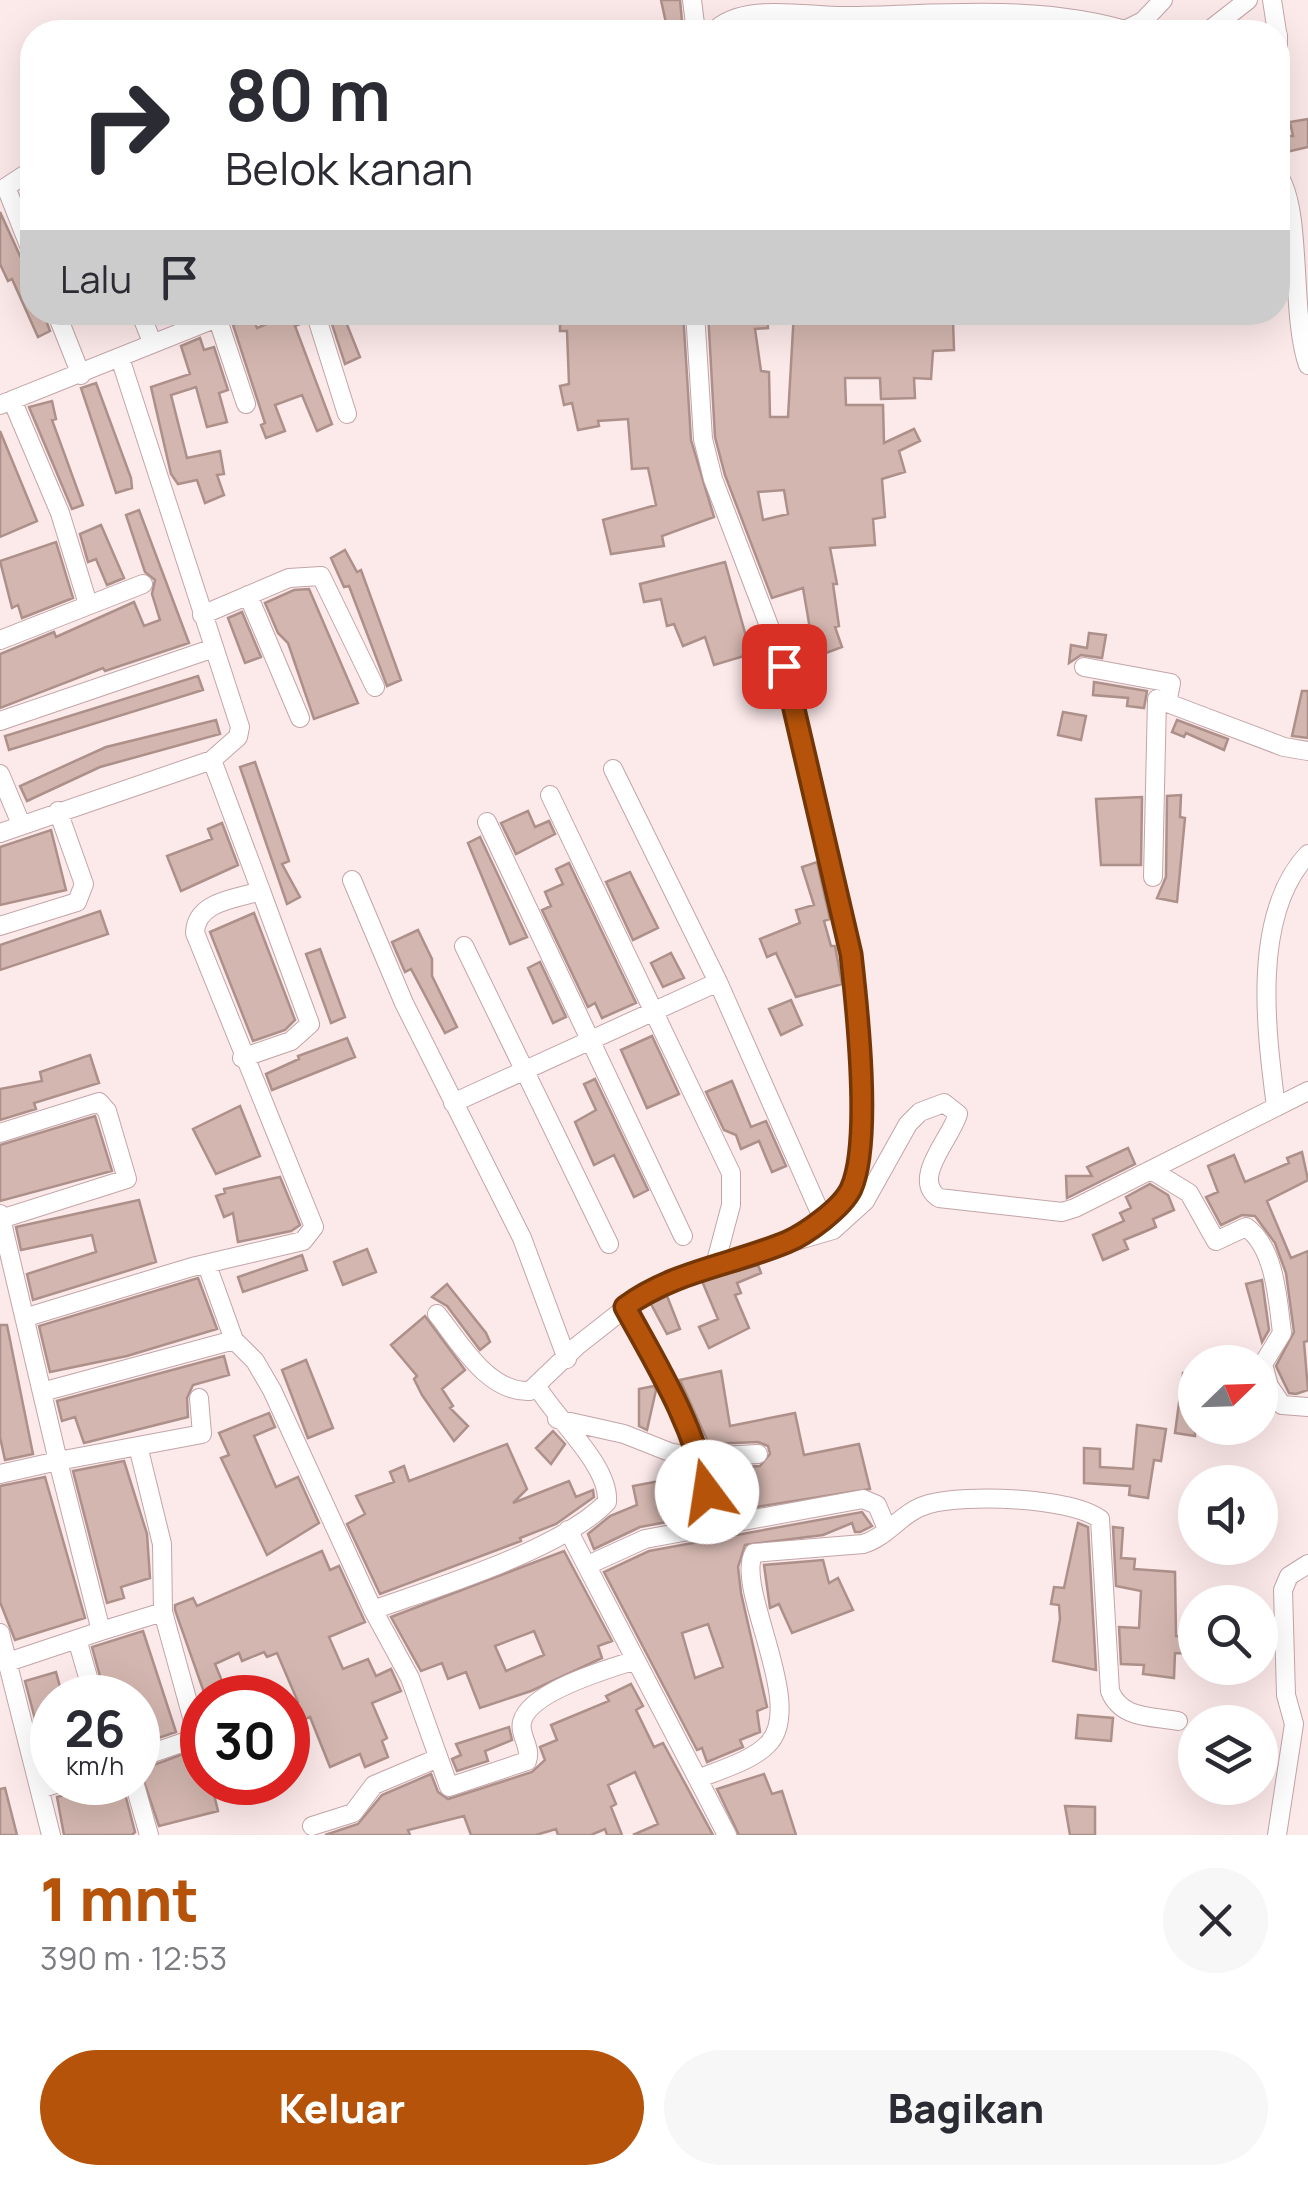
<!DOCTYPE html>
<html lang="id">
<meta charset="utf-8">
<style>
body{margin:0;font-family:Manrope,sans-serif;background:#f7f7f7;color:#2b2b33;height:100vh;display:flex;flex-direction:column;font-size:38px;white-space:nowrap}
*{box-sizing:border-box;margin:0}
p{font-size:32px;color:#7c7c81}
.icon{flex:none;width:55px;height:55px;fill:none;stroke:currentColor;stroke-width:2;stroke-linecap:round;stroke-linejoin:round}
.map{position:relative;height:1835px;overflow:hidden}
.sheet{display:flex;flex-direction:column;background:#fff;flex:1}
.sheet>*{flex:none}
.top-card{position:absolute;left:20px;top:20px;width:1270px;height:305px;border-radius:40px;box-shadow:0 10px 40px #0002;background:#fff;color:#2b2b33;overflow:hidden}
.needle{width:65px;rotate:67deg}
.tools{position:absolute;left:1178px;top:1345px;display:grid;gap:20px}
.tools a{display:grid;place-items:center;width:100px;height:100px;border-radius:50%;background:#fff;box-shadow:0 10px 40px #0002;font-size:50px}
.speed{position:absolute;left:30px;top:1675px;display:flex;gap:20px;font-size:50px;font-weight:700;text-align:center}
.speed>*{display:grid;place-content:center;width:130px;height:130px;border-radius:50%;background:#fff;box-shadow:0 10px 40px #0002;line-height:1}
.speed small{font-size:25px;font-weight:400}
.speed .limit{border:15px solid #d22;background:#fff;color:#111}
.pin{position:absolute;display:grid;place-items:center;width:85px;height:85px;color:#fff;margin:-42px;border-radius:20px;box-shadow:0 5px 15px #0006}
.me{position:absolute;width:110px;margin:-55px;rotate:346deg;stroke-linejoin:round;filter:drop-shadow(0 0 8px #0008)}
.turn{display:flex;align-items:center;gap:35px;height:210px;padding:0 40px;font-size:45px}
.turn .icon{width:130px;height:130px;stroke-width:2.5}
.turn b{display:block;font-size:70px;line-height:85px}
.then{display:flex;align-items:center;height:95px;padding:0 40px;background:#0003;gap:20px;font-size:38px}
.round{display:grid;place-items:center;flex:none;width:105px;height:105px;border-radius:52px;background:#f7f7f7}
.summary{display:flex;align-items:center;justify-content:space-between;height:170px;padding:0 40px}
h1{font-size:60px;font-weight:800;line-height:75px;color:#b45309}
.primary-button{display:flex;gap:20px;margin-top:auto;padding:20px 40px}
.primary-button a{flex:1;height:115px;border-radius:60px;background:#b45309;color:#fff;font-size:40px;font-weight:800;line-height:115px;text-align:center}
.primary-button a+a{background:#f7f7f7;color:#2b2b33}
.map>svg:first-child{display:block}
</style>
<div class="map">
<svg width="1308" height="1835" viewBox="0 0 1308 1835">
<rect width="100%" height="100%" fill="#fce9ea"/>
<path fill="#d3b6af" stroke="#ac9089" stroke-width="2.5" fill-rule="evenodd" d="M661,0h19l3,32h-15z
M1308,119v28l-30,7v-18h15l-3,-14z
M0,212l21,46 11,7 -6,7 6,15v25h11l7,19 -12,6 -26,-58 -4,2 -8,-17z
M295,312l5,12 -5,2 37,98 -15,7 -15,-36 -27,10 10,26 -19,7 -5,-13 4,-2 -32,-98 20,-7 4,10z
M328,312h14l18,45 -15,7z
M560,312h123l8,128 23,77 -52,19 2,10 -53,8 -8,-34 53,-15 -8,-37 -16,1 -4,-50 -30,2 1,5 -21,4 -6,-27 -8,2 -4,-19 9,-2 -2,-53h-7z
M708,312h59l1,16 -13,1 6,42 8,1 1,45h18l6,-105 26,3v7h50l1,-8 11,3v-5h16v10l55,-1 1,29 -21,1 -2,28 -17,-1 1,20 -34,1 -1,-21h-35l1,27h37l1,38 30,-14 6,12 -21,10 6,21 -23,7 3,38 -12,2 2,26 -45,3 7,36h-4l6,42 -4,1 7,20 -45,17 -10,-27 23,-8 -7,-41 -31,10 -47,-123 -10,-38zM784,490l4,24 -25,6 -5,-28z
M200,338l4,12 10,-3 14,43 -9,3 8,29 -20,5 -11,-40 -25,8 16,63 33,-7 4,23 -7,1 7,20 -19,8 -8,-23 -19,4 -7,-10 -20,-87 39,-13 -9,-28z
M96,383l35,95 1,10 -16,5 -35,-105z
M52,401l4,18 -4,1 31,85 -11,4 -43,-102z
M0,431l37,90 -37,16z
M139,510l50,133 -84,28 -2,-3 -103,40v-54l54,-22 2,5 78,-35 10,24 16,-6 -8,-26 3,-14 -10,-8 -19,-57z
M101,525l23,53 -17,7 -11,-26 -8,3 -8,-28z
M56,542l17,56 -51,20 -4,-13 -6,3 -12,-47z
M345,550l12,22 4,-2 40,110 -14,6 -38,-100 -5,1 -13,-29z
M725,562l26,92 -37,11 -9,-28 -22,9 -9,-22 -7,2 -6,-27 -17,3 -4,-18z
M309,589l49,114 -44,16 -26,-76 -10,-10 -13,-30 29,-13z
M242,612l19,45 -16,6 -17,-45z
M1089,633l17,2 -4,23 -21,-3 -12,8 2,-18 16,3z
M198,676l5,14 -194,60 -4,-14z
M1094,682l53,9 -3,17 -17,-2 1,-8 -35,-3z
M1302,691h6v47l-16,-2z
M1063,712l23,4 -5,24 -23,-5z
M216,720l4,14 -120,33 -73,34 -7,-15 86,-39z
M1177,720l51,19 -4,11 -38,-17 -2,4 -12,-5z
M255,762l34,99 -7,3 18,33 -13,7 -47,-137z
M1181,795l-1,22 5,1 -8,84 -20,-4 9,-21 1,-81z
M1142,797l-1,68h-40l-5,-66z
M528,811l7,16 14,-6 6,13 -39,20 -15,-31z
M222,823l16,42 -57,26 -14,-35 45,-17 -4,-10z
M51,830l15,60 -66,15v-58z
M480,837l47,100 -17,7 -42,-101z
M817,862l13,57 -6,2 7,25h4l7,38 -46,13 -20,-44 -9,4 -7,-18 40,-16 -4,-13 18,-5 -12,-38z
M569,863l67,140 -34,15 -7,-15 -7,4 -46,-97 9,-4 -6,-14 18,-8 -7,-15z
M630,872l28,56 -25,12 -27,-58z
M100,911l8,23 -108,36v-25z
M254,913l41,107 -10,10 -32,11 -43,-109z
M418,930l14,29v17l25,51 -12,6 -34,-64 -6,3 -13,-30z
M320,949l25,68 -14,6 -25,-69z
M671,953l13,25 -21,9 -12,-24z
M540,962l26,55 -13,6 -25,-55z
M791,1000l11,25 -21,10 -12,-26z
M652,1036l27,58 -32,14 -26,-58z
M347,1038l8,19 -83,33 -6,-16 33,-15 -1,-3z
M90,1055l9,28 -65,20 2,6 -36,11v-31l42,-8 -2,-9z
M595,1079l53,111 -14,7 -20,-42 -20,10 -19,-43 21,-12 -12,-26z
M732,1081l19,46 15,-6 20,45 -14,6 -13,-31 -18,8 -5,-14 -12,-5 -18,-38z
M240,1106l20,50 -44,18 -23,-45z
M95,1116l17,55 -112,30v-56z
M1128,1148l7,16 -68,34 -1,-22h26l-5,-9z
M1302,1152l6,28 -41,21 24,57 17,-7v90l-4,1 4,48 -12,4 -7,-1 -13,-27 18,-34 -8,-59 -11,-30 -20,-27 -13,-1 -21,10 -15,-28 12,-5 -10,-26 26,-11 11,27 44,-19 -2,-5z
M280,1177l20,48 -9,6 -53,11 -5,-29 -9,4 -8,-21 9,-3 -1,-4z
M1150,1184l18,11 6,15 -21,9 3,8 -32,13 4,9 -25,11 -10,-25 31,-14 -4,-8 11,-5 -5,-11z
M139,1200l17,62 -123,38 -6,-26 69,-22 -4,-17 -71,15 -5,-23z
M367,1249l9,23 -33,13 -9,-23z
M302,1255l5,15 -64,22 -5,-15z
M758,1265l3,8 -24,10 4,10 -6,2 14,33 -40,20 -10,-21 19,-8 -16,-38z
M198,1278l19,51 -90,27 -77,16 -11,-46z
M1262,1280l7,50 -7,12 -16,-58z
M447,1284l39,49 4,9 -10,8 -33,-44 -15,-9z
M667,1296l13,33 -13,5 -16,-30z
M425,1316l40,54 -23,19 11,17 -3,2 18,18 -14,15 -32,-46 -8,-16 3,-3 -26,-31z
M0,1325h7l26,129 -28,6 -5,-23z
M224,1356l5,19 -36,10 -6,13 1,19 -104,26 -9,-26 -13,4 -5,-20z
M306,1360l27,68 -25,10 -26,-68z
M721,1371l9,55 65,-13 9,42 55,-11 11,45 -146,23 -8,-43 44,-3 10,-12 -2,-8 -10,-4 -49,2 -29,-64z
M1183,1373l12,2v61l-20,-3z
M654,1386l2,4 -9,40 -8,-4v-37z
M269,1413l6,14 -21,9 22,51 22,-10 21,46 -52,32 -46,-97 8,-3 -10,-22z
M1137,1425l29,4 -5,32 -7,-1 -6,38 -19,-3 1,-9 -46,-3v-35l16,1v18l33,2z
M553,1431l12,13 -14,20 -15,-16z
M507,1444l20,45 -14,14 56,-22 7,16 17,-7 1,7 -38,27 -36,14 1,3 -141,53 -33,-70 18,-10 -9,-18 38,-14 -4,-10 14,-6 5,15z
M124,1461l23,73 3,44 -29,9 3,11 -17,5 -34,-132z
M692,1475l7,41 -59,11 -46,22 -6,-15 22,-18 27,-11 -4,-19z
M45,1477l40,141 -70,22 -15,-38v-116z
M862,1512l10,14 -12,6h-5l-3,-9 -29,12 -78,10 -7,22 3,26 26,114 -10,4 3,21 -20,8 3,7 -36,15 -5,-14 -5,2 -93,-178 45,-21zM708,1624l15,43 -28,11 -13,-45z
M1078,1523l10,4 8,143 -43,-9 7,-42 -1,-14 -8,-1 3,-17 10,1z
M1113,1527l10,1 -2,30 14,1 -1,10 41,3 1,64 17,1 -1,17 -17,-1 -1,25 -31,-4 1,-9 -23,-1 -2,-37 20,1 2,-37 -25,-5z
M322,1551l8,19 9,-4 26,56 -36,15 14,32 25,-10 8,17 15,-7 10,22 -29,12 15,35 -5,3 6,16 -23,10 -5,-13 -30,13 -20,-50 -22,9v-20l10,-4 -21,-49 -10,4 -3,-5 -22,9 -3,-8 -24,11 14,34h-23l-31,-88v-5l18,-7 4,8z
M564,1551l48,90 -14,5 4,12 -71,33 -51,17 -14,-36 -18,7 -6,-16 -21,8 -30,-54zM534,1631l10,24 -38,16 -11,-25z
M823,1560l6,23 9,-5 15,32 -61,23 -13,-29 -9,4 -6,-43z
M143,1631l33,101 -38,13v-47h-32l-14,-51z
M56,1672l7,26h-11v16l-17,5 -10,-38z
M631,1684l12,22 -7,4 18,37 9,-4 50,92h-80l25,-11 -23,-52 -27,13 8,19 -5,3 11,28h-15l-2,-6 -14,6h-33l-2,-6 -20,6h-65l-7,-19 -56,14 2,5h-85l33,-11 24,-29 49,-21 7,18 10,7 84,-27 13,-12 -5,-13 17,-7 -6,-15 58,-24 -3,-5z
M1078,1715l35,3 -2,23 -35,-3z
M509,1727l3,13 -27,11 3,10 -31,10 -5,-12 9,-4 -5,-11z
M202,1747v35h9l7,29 -59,15 -19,-56z
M764,1774l8,20 10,-3 14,44h-57l-22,-46z
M96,1782h26l13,50 -3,3h-68l-7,-38 33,-8 -1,-4z
M5,1788l12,47h-17v-46z
M1065,1806l30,1v28h-25z"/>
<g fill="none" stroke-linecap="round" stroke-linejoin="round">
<defs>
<path id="minor" d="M692,0l4,32
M1272,0l5,32
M1125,30l18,-9 20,-21
M713,32c30,-31 94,-15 134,-16 95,-1 193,-13 285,16
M1207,32l41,-32
M1278,35v36
M32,170l-26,17 26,66
M1278,175c25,35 12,140 30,190
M56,312l25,63
M140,312l12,30
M315,312l32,102
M695,312l8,127 10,40 71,186 67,289c5,42 20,211 -4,241 -12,16 -33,28 -49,40
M217,317l29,87
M12,400l48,113 28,91
M0,405l232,-93
M248,595l52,123
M202,615l87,-37 32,-2 54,111
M0,640l143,-56
M1084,667l87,16 -4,20
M0,721l214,-73
M613,769l105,213 104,235
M0,774l21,50
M550,795l181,378v32l-16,60
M487,822l196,414
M0,833l212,-73 26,-23 2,-10 -120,-369
M1153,877l4,-178 127,48 24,4
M352,880l52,123 118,235 45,121
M0,926l77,-24 7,-18 -26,-73
M464,946l145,298
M242,1058l49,-17 19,-17 -49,-133
M453,1103l265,-121
M1276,1107c-10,-77 -25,-192 32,-253
M0,1133l99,-31 8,9 20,68 -126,40
M1153,1171l36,22 27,48 30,-14c29,20 32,74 36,106l-19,31 6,22 13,19 26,2
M0,1214l58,247 -58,13
M207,1265l27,75 21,21 17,29 101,220 37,68 39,109 78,-26c5,-14 -8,-25 -5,-39 7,-30 85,-53 111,-61
M625,1307l50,91 26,59 13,70
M437,1314c23,29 51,79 93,77l47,-45 70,-55 52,-22 134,-39 32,-29 43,-77 12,-12 24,-9 14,11c-6,23 -48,65 -19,84l123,14 13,-4 233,-117
M27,1317l165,-50 111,-26 11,-14 -119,-294c1,-32 41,-34 66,-42l-49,-131
M42,1392l192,-52
M557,1419l67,15 48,19 29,4 57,-3
M138,1446l64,-12 -3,-36
M568,1530l159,305
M588,1565l57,-26 218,-40 14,6 10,24
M373,1610c64,-23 188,-60 234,-108 3,-36 -50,-82 -69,-114
M101,1631l62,-19
M0,1633l51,202
M77,1639l17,59
M8,1662l93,-31 -43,-170 80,-15 24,98 1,68 32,116 -5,12 -52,18
M698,1779c21,-9 54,-18 70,-35 39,-39 -34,-157 -14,-191l109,-9c25,-7 39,-33 66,-40 37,-10 140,-7 171,15l10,172c11,28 41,25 68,30
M134,1782l15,53
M40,1789l22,-7
M312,1826l41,-13 21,-28 64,-27
M1277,1835l17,-111 -8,-29 -3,-105 6,-14 19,-12"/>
</defs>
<use href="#minor" stroke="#c3a5a8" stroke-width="20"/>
<use href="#minor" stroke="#fff" stroke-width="18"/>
</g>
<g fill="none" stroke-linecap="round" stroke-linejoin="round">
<defs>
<path id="route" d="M707,1492c-13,-67 -49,-125 -82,-185 49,-36 107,-42 162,-65 19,-8 55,-34 64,-53 21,-46 6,-182 0,-235l-67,-288"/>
</defs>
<use href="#route" stroke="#753606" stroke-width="25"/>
<use href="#route" stroke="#b45309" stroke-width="18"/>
</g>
</svg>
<div class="tools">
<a><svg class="needle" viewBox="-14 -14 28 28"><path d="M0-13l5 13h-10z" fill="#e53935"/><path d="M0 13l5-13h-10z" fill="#7c7c81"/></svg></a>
<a><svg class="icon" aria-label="sound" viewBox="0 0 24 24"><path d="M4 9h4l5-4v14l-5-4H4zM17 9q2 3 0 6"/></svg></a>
<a><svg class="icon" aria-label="search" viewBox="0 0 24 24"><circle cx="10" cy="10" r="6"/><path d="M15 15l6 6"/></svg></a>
<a><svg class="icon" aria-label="layers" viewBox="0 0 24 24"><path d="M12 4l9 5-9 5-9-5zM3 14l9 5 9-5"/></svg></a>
</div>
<div class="speed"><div>26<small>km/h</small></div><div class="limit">30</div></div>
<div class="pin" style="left:784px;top:666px;background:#d93025"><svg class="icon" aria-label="arrive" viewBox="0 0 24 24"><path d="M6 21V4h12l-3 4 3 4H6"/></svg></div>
<svg class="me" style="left:707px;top:1492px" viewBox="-20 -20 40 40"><circle r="19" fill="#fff"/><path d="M0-13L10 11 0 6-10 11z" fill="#b45309"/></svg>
<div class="top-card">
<div class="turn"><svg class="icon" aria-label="right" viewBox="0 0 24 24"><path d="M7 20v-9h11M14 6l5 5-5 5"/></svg><div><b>80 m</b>Belok kanan</div></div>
<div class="then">Lalu<svg class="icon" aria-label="arrive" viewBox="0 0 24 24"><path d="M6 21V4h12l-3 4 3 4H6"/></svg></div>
</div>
</div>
<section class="sheet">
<div class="summary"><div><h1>1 mnt</h1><p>390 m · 12:53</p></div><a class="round"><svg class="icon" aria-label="close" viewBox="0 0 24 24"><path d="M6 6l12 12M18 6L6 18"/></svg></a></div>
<div class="primary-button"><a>Keluar</a><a>Bagikan</a></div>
</section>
